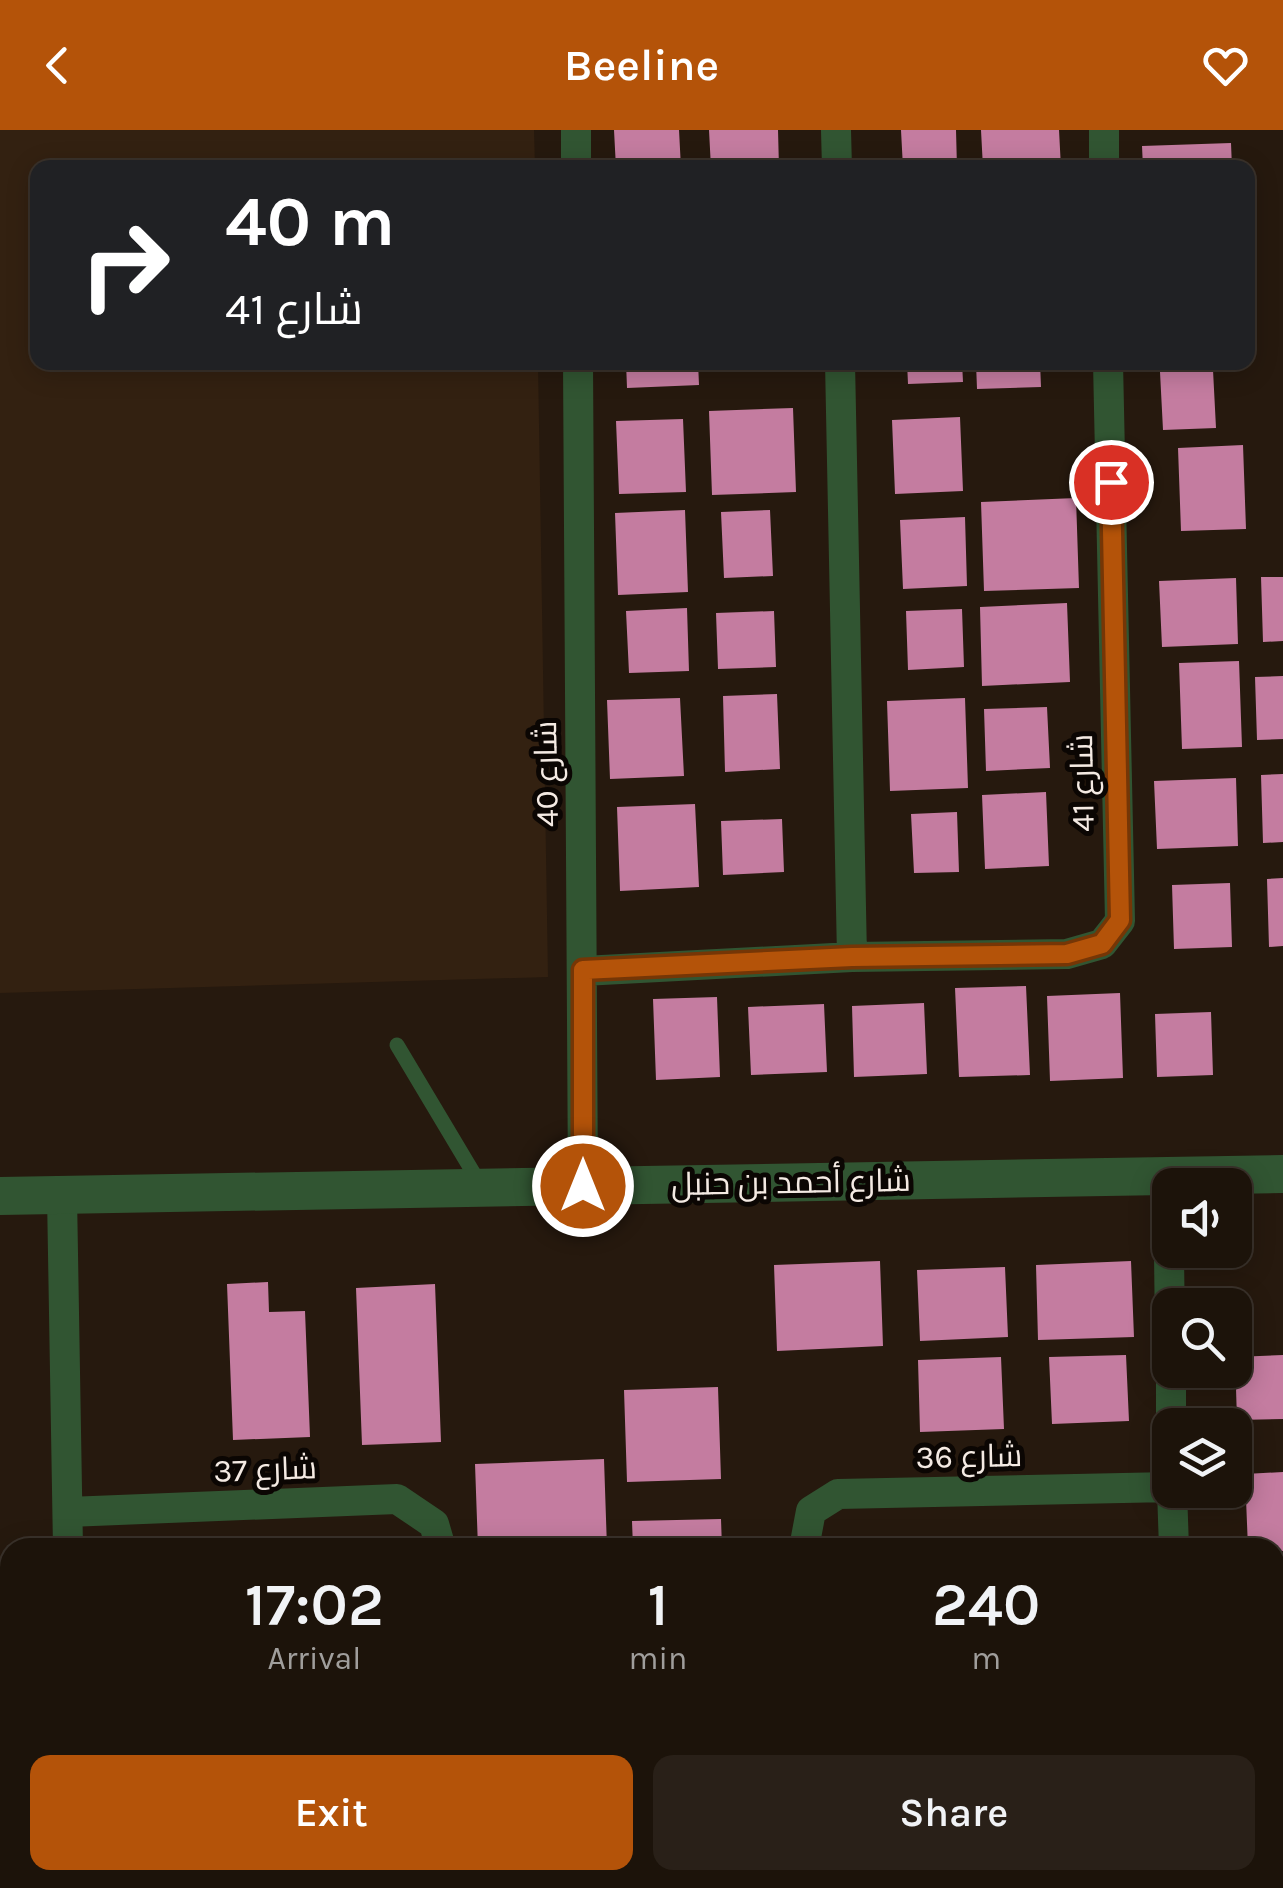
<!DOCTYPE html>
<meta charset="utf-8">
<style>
body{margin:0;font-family:Karla,Cairo,sans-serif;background:#292018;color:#f1f3f6;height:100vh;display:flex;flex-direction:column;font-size:38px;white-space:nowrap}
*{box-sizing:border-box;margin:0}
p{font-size:32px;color:#a09e9c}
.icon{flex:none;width:55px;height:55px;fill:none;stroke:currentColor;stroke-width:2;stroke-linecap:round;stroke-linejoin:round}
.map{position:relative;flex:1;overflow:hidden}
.sheet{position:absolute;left:0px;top:1408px;width:1285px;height:352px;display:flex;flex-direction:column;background:#1c130a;border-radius:30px 30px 0 0;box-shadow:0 5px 25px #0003,0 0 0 2px #3a322b}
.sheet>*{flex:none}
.hud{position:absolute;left:30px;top:30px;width:1225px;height:210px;border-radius:20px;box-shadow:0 5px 25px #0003,0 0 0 2px #3a322b;background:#202124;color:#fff;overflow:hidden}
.controls{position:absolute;left:1152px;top:1038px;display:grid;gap:20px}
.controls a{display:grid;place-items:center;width:100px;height:100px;border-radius:20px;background:#1c130a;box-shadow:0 5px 25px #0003,0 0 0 2px #3a322b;font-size:50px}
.pin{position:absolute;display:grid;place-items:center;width:85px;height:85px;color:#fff;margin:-42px;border:5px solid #fff;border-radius:50%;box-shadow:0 2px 10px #0007}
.me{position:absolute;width:110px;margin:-55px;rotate:0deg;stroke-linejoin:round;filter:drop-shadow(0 0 8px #0008)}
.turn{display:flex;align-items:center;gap:35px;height:210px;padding:0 30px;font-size:45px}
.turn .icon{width:130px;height:130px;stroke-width:2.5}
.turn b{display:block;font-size:70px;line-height:85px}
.eta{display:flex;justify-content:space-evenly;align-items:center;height:170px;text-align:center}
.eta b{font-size:60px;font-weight:600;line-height:70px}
.cta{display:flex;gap:20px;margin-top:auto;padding:20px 30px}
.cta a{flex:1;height:115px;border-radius:20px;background:#b45309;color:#fff;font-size:40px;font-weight:600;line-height:115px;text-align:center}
.cta a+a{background:#292018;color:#f1f3f6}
header{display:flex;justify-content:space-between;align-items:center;height:130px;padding:0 30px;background:#b45309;color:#fff;font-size:45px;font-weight:600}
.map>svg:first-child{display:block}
</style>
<header><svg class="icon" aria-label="back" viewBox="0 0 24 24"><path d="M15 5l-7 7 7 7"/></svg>Beeline<svg class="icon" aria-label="heart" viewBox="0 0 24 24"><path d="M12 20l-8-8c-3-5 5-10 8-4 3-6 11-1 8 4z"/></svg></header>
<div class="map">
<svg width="1283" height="1758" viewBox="0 0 1283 1758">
<rect width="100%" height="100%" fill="#26190e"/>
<path fill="#332111" d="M0,0h534l1,37 -497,1v194l500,1 10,614 -548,16z"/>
<path fill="#c47ca0" d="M614,0h65l2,38h-65z
M709,0h69l1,38h-68z
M901,0h55l1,38h-54z
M981,0h78l2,38h-78z
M1231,13l1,25h-89l-1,-22z
M626,232h72l1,23 -72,3z
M719,232h51v7l-51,2z
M907,232h55l1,20 -55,2z
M1040,232l1,25 -64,2 -1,-26z
M1213,240l3,58 -53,2 -3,-58z
M793,278l3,84 -84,3 -3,-84z
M960,287l3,74 -68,3 -3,-74z
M683,289l3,73 -67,2 -3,-73z
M1243,315l3,84 -65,2 -3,-83z
M1076,368l3,90 -95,3 -3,-89z
M685,380l3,82 -70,3 -3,-82z
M770,380l3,66 -49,2 -3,-66z
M965,387l2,69 -64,3 -3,-69z
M1261,447h22v64l-20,1z
M1236,448l2,66 -76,3 -3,-66z
M1067,473l3,79 -88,4 -2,-79z
M687,478l2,63 -60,2 -3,-62z
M962,479l2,58 -56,3 -2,-59z
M774,481l2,56 -58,2 -2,-56z
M1239,531l3,86 -60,2 -3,-86z
M1283,546v63l-26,1 -2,-63z
M777,564l3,75 -55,3 -2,-76z
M680,568l4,78 -74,3 -3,-79z
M965,568l3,90 -78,3 -3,-90z
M1047,577l3,61 -64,3 -2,-62z
M1283,644v68l-20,1 -2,-68z
M1236,648l2,68 -81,3 -3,-68z
M1046,662l3,74 -64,3 -3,-74z
M695,674l4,83 -79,4 -3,-84z
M957,682l2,60 -45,1 -3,-59z
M782,689l2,53 -61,3 -2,-54z
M1283,748v68l-14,1 -2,-68z
M1230,753l2,64 -58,2 -2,-64z
M1026,856l4,89 -71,2 -4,-89z
M1120,863l3,85 -73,3 -3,-85z
M717,867l3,80 -64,3 -3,-81z
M924,873l3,71 -73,3 -2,-71z
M824,874l3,68 -76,3 -3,-68z
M1211,882l2,63 -56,2 -2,-63z
M880,1131l3,85 -106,5 -3,-86z
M1131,1131l3,76 -96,3 -2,-75z
M1005,1137l3,70 -88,4 -3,-71z
M268,1152l1,30 36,-1 5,126 -77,3 -6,-156z
M435,1154l6,158 -79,3 -6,-157z
M1126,1225l3,66 -77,3 -3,-67z
M1283,1225v64l-46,1 -2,-63z
M1001,1227l3,72 -84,3 -2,-72z
M718,1257l3,92 -94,3 -3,-92z
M604,1329l3,89h-129l-3,-84z
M1283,1342v79h-8v-3h-27l-3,-74z
M721,1389l1,29h-89l-1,-27z
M1275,1482h8v58h-8z
M1275,1587h8v71h-8z
M1275,1691h7l1,67h-60v-8h52z
M133,1750h76v8h-76z
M282,1750h99v6l-99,2z
M503,1750h84l1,8h-85z
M894,1750h75l1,8h-76z
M1011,1750h107v5l-107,3z"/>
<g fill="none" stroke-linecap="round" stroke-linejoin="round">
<path stroke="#315532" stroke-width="15" d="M397,915l83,139"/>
<path stroke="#315532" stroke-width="30" d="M576,0v38
M836,0l1,38
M1104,0v38
M578,232l5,824
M840,232l12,595
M583,841l269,-14 215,-3 35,-10 18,-23 -12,-559
M1168,1046l2,157
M62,1065l6,353
M1171,1240v55
M1172,1360l2,58
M68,1382l329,-13 37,25 7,24
M804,1418l7,-37 27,-17 332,-7
M73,1750v8
M451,1750l1,8
M805,1750v8
M1186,1750v8"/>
<path stroke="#315532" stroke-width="38" d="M0,1066l1283,-22"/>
</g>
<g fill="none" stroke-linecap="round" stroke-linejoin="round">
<defs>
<path id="route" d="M583,1056v-216l269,-13 215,-3 35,-10 18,-24 -9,-438"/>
</defs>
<use href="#route" stroke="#753606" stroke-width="25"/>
<use href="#route" stroke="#b45309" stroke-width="18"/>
</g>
<g text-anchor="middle" stroke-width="10" stroke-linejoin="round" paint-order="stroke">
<g font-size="32" fill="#f4eae3" stroke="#0b0603">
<text transform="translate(546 644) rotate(-91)" y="11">شارع 40</text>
<text transform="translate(1082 653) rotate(-91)" y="11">شارع 41</text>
<text transform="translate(791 1052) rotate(-1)" y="11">شارع أحمد بن حنبل</text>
<text transform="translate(969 1326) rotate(-1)" y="11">شارع 36</text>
<text transform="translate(265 1339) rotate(-2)" y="11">شارع 37</text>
</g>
</g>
</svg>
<div class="controls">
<a><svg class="icon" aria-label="sound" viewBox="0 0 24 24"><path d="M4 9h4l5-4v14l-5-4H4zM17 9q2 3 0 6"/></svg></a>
<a><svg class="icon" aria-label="search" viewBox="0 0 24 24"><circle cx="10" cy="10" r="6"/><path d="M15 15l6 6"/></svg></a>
<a><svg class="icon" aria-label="layers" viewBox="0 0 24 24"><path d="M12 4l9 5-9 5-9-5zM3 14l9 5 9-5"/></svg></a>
</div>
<div class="pin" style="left:1111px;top:352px;background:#d93025"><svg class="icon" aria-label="arrive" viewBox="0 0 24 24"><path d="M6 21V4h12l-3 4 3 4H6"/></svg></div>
<svg class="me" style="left:583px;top:1056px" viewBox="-20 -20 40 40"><circle r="17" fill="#b45309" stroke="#fff" stroke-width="3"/><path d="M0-11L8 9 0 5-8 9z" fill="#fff"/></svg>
<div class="hud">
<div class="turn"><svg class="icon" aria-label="right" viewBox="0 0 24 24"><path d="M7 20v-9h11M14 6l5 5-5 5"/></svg><div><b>40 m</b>شارع 41</div></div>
</div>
<section class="sheet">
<div class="eta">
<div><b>17:02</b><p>Arrival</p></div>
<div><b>1</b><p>min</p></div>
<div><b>240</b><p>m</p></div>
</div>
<div class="cta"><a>Exit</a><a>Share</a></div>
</section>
</div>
